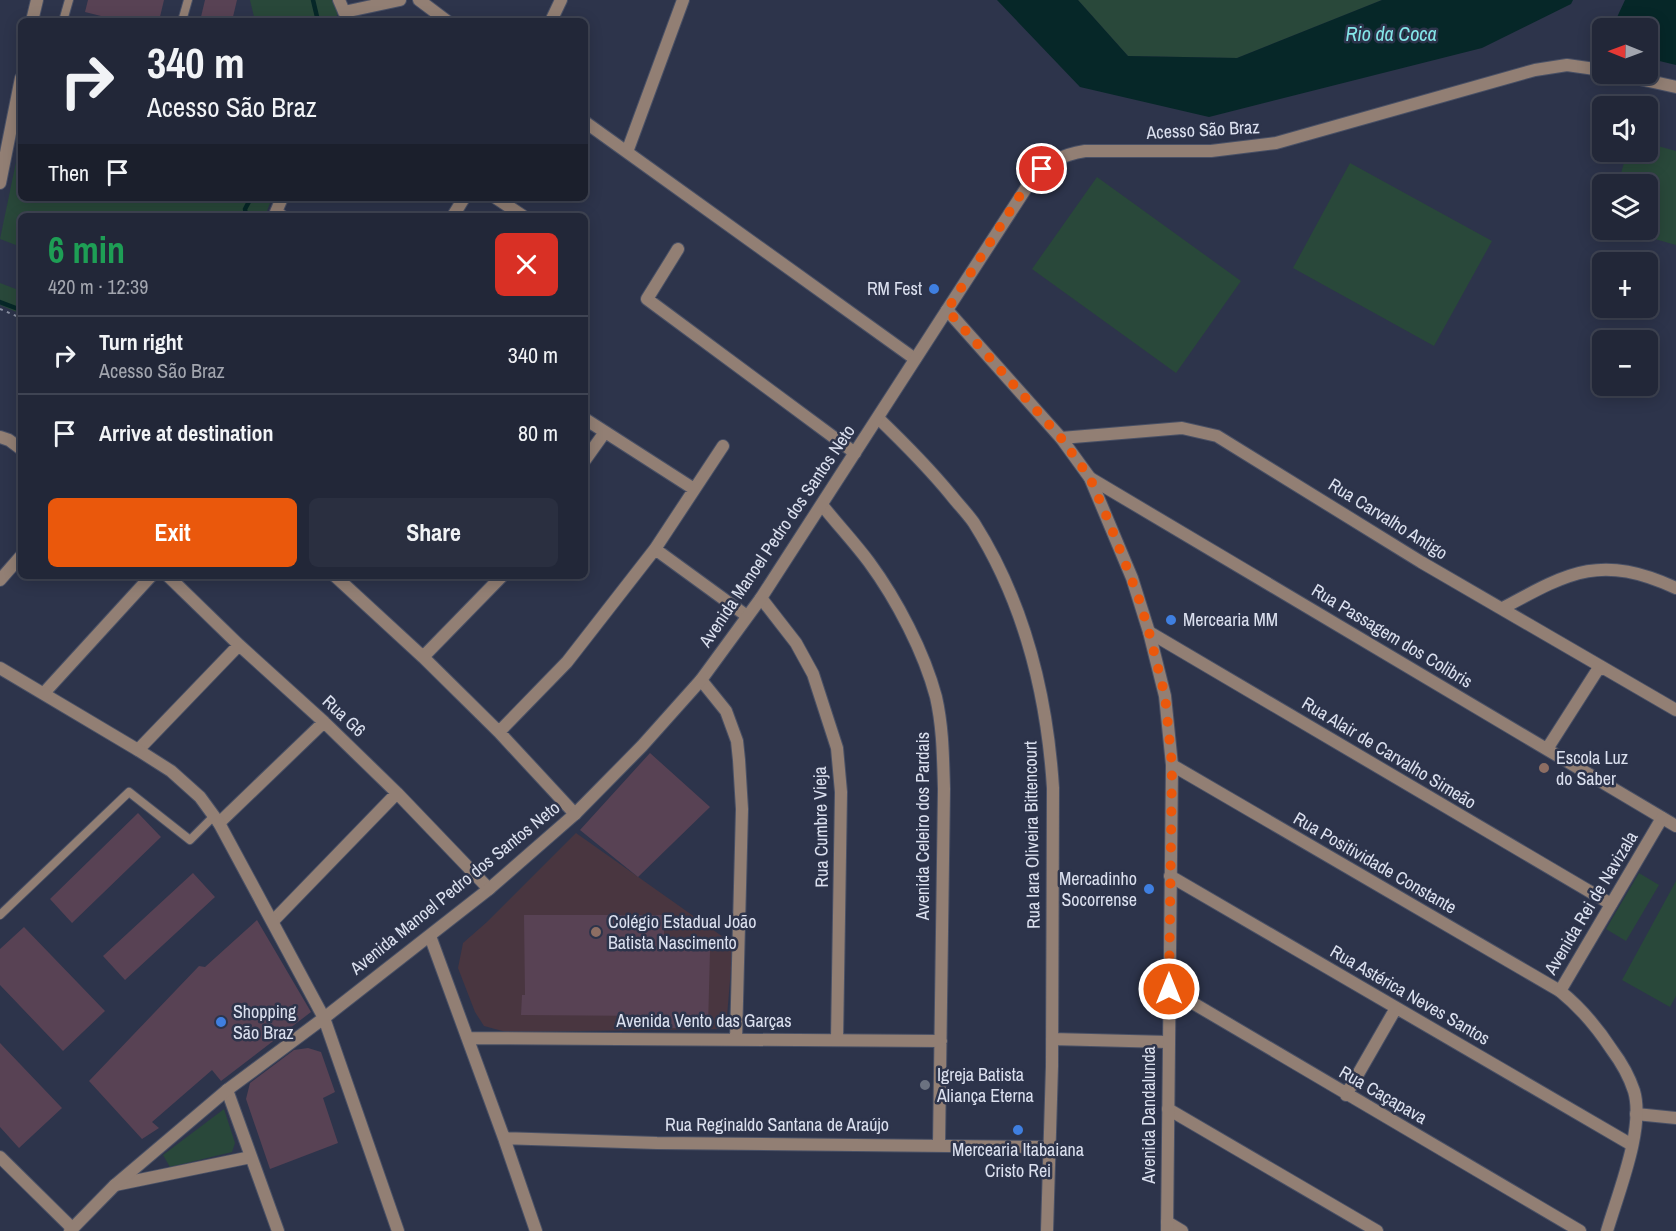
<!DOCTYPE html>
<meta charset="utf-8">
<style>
body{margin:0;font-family:"Archivo Narrow",sans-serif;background:#2a2f40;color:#f1f3f6;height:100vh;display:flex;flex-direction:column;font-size:22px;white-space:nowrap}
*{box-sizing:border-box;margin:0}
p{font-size:20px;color:#a2a5ae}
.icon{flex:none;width:33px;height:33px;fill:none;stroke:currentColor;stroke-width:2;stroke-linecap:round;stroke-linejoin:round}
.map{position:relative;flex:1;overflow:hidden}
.drawer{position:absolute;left:18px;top:213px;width:570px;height:366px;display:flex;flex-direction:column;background:#222738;border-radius:9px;box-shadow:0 3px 15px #0003,0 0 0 2px #3f4453}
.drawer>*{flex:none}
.guide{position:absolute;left:18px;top:18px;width:570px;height:183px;border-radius:9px;box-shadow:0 3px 15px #0003,0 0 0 2px #3f4453;background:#222738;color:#f1f3f6;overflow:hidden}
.needle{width:39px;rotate:271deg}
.tools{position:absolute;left:1592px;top:18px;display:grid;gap:12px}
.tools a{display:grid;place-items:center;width:66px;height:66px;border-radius:9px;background:#222738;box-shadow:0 3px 15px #0003,0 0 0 2px #3f4453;font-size:30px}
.pin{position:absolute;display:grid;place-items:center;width:51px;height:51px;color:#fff;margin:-26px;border:3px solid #fff;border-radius:50%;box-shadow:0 2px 6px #0007}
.me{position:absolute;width:66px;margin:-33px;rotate:0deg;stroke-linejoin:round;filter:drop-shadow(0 0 4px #0008)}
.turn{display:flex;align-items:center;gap:21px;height:126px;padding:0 30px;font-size:27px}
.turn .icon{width:78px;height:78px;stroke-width:2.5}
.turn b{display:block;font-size:42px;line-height:51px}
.then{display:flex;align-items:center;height:57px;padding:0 30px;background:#0003;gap:12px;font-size:22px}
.round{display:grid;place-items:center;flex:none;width:63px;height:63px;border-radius:9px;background:#2a2f40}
.headline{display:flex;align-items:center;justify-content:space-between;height:102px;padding:0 30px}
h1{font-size:36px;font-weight:800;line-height:45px;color:#1e9e55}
.button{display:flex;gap:12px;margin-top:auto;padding:12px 30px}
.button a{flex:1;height:69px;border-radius:9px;background:#ea580c;color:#fff;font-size:24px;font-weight:800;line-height:69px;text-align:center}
.button a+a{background:#2a2f40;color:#f1f3f6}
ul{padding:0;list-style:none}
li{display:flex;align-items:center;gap:18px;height:78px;padding:0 30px;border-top:2px solid #3f4453}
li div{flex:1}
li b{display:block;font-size:22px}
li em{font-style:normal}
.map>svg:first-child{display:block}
</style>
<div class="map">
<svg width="1676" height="1231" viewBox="0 0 1676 1231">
<rect width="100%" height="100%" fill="#2d344b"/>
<path fill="#493640" d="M576,833l157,111 -7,85 -220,3 -22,-6 -9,-14 -17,-44 5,-25 24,-21z"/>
<path fill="#29483a" d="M250,0h83l5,10 -2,11h-81z
M1078,0h304l-145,58 -109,-2z
M21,138v60h251l-7,18h-244v31l-21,-8z
M1647,143l29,8v94l-53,-15h24v-46h-29l9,-32h20z
M1350,163l142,78 -58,105 -141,-78z
M1097,177l144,104 -65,92 -144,-104z
M0,283l21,8v23l-21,-9z
M1639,873l20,12 -33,56 -20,-12z
M1676,881v115l-6,11 -48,-27z
M224,1109l11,34 -3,9 -62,15 -7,-12z"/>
<path fill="#062728" d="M997,0h81l50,56 109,2 145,-58h191l-2,4 -89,44 -273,69 -129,-30z
M1625,0h51v65l-29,-7v-30h-35z"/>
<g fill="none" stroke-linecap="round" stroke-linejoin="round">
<path stroke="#062728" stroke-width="4.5" d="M313,0l5,21
M246,216l-1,-7 6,-11
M0,302l21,8"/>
</g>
<path fill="#584254" d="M88,0h76l-5,21h-38l-36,-9z
M205,0h32l-5,21h-32z
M650,753l60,54 -72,70 -58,-47z
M138,813l23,24 -89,86 -22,-24z
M193,873l22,24 -90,83 -22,-24z
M524,915h140v34l46,1 -2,78h-56l1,-12 -132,-1 1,-20h3z
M257,920l54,92 -90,69 -9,-11 -60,52 7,6 -17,11 -53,-58 110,-115 6,1z
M24,927l81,84 -42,40 -63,-66v-36z
M0,1043l62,65 -43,40 -19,-21z
M308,1048l13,4 14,40 -12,6 15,45 -68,26 -24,-70 4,-16 44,-33z"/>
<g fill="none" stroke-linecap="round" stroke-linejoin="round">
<defs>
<path id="service" d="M63,21l6,-21
M182,21l6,-21
M0,915l129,-123 61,48 24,-24"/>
<path id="minor" d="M339,0l9,21
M419,0l28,21
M344,12l56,-12
M32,21l5,-21
M551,21l10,-21
M1617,74l59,13
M585,122l330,237
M627,152l56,-152
M0,183l21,-105
M282,198l-6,14 6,4
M496,198l27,18
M453,216l11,-18
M678,249l-31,50 208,154
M947,310l85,-131c18,-17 28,-24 53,-28h126l65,-8 259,-73 32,-5 35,5
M878,418c26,25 50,49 73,77 7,9 16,18 23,28 50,79 73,172 79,265l-1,278 -5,165
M585,419l109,70
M0,437l9,3 12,9
M1061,438l121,-10 35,8 204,126 255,148
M585,460l20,-28
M1090,478l586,348
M822,505c15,19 32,37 47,57 28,38 55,90 67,135 7,31 7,61 8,92l-5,356
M655,549l92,67
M168,576l71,69 85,77 73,71 92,96
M335,576l88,81 76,75 76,82
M0,580l21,-24
M761,598l35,45 17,31 24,74 4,44 -4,248
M1503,608c68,-37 98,-54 173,-20
M1149,632l462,272
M423,657l79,-81
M701,680l25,31 11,30 2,19 3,49 -6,231
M44,693l107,-117
M499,732l68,-70 88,-113 68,-103
M1547,749l53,-83
M138,750l101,-105
M1172,765l388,226
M219,823l105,-101
M1170,876l462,269
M273,921l124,-128
M430,936l74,202 32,93
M1169,989l411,242
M468,1038l473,3
M1052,1039l116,3
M227,1090l51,141
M1346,1095l50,-87
M1168,1109l209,122
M1636,1114l40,4
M504,1138l153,5 392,4
M115,1185l136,-28
M1167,1222l15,9"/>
<path id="tertiary" d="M0,668l138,82 33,21 29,26 19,26 105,195 74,213
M0,1157l72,71
M70,1231l45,-46 112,-95 97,-72 165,-129 86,-75 67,-68 59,-66 60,-82 186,-288 114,128 29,40 42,100 17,54 16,64 7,69 -5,466
M1607,1231c11,-38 38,-103 27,-140 -5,-15 -13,-29 -22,-41 -15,-23 -31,-42 -52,-59l102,-173"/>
</defs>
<use href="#service" stroke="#495065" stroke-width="10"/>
<use href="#minor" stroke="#495065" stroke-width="14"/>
<use href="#tertiary" stroke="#495065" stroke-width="14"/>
<path stroke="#8b91a3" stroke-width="2" stroke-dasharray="3 4.5" stroke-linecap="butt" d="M0,309l21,9"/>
<use href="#service" stroke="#927f74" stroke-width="8"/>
<use href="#minor" stroke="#927f74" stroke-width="12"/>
<use href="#tertiary" stroke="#927f74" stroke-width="12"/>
</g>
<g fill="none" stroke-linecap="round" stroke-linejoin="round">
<path stroke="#ea580c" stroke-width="10" stroke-dasharray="0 18" d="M1042,169l-18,20 -77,121 114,128 29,40 19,44 29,74 11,36 16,64 7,69 -3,224"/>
</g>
<g fill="#3f7fe0" stroke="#2d344b" stroke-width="2">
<circle cx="934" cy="289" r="6"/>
<circle cx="1171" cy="620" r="6"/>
<circle cx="1149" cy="889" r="6"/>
<circle cx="221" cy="1022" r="6"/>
<circle cx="1018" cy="1130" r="6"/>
</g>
<g fill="#8d6e63" stroke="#2d344b" stroke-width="2">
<circle cx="1544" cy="768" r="6"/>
<circle cx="596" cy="932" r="6"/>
</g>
<circle fill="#6b7280" stroke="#2d344b" stroke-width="2" cx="925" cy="1085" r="6"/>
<g text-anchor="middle" stroke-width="5" stroke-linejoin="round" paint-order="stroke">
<g font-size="18" fill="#dbe0ef" stroke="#2d344b">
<text transform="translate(1203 130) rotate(-3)" y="6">Acesso São Braz</text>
<text transform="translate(1388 519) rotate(32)" y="6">Rua Carvalho Antigo</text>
<text transform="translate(777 536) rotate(-56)" y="6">Avenida Manoel Pedro dos Santos Neto</text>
<text transform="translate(1392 636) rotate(31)" y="6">Rua Passagem dos Colibris</text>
<text transform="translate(344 716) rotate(43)" y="6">Rua G6</text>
<text transform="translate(1389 753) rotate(31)" y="6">Rua Alair de Carvalho Simeão</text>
<text transform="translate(923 826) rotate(-90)" y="6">Avenida Celeiro dos Pardais</text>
<text transform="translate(821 827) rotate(-91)" y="6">Rua Cumbre Vieja</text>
<text transform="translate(1032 835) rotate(-91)" y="6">Rua Iara Oliveira Bittencourt</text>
<text transform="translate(1375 863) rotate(30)" y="6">Rua Positividade Constante</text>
<text transform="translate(455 888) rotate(-39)" y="6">Avenida Manoel Pedro dos Santos Neto</text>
<text transform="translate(1591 903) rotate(-59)" y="6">Avenida Rei de Navizala</text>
<text transform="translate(1410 995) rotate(30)" y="6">Rua Astérica Neves Santos</text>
<text x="704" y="1027">Avenida Vento das Garças</text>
<text transform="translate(1383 1095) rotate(30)" y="6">Rua Caçapava</text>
<text transform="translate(1149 1115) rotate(-90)" y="6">Avenida Dandalunda</text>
<text x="777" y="1131">Rua Reginaldo Santana de Araújo</text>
</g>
<g font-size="18" fill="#dbe0ef" stroke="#2d344b" text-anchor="start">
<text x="922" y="295" text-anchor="end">RM Fest</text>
<text x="1183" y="626">Mercearia MM</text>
<text x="1556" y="764">Escola Luz<tspan x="1556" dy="21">do Saber</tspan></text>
<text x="1137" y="885" text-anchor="end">Mercadinho<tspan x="1137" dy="21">Socorrense</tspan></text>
<text x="608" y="928">Colégio Estadual João<tspan x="608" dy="21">Batista Nascimento</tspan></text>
<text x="233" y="1018">Shopping<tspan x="233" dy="21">São Braz</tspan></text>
<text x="937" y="1081">Igreja Batista<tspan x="937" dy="21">Aliança Eterna</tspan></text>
<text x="1018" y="1156" text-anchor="middle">Mercearia Itabaiana<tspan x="1018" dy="21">Cristo Rei</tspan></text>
</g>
<g font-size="20" font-style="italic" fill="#84e6e9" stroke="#2d344b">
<text x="1391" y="41">Rio da Coca</text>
</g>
</g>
</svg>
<div class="tools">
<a><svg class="needle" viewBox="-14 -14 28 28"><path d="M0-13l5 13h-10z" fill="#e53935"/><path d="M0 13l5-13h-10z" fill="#a2a5ae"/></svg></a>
<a><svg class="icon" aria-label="sound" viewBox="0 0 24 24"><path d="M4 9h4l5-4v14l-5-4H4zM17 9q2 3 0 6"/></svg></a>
<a><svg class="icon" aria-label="layers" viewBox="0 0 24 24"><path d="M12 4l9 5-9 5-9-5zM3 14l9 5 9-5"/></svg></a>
<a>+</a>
<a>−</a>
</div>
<div class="pin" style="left:1042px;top:169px;background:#d93025"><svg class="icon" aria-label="arrive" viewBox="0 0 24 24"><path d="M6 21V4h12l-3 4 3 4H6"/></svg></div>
<svg class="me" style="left:1169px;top:989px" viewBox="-20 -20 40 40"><circle r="17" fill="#ea580c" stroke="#fff" stroke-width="3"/><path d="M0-11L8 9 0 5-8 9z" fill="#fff"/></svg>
<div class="guide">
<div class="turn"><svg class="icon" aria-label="right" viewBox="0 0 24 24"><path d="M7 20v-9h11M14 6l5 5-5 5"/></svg><div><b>340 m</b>Acesso São Braz</div></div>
<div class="then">Then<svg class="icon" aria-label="arrive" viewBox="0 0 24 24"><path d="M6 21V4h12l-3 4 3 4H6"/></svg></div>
</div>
<section class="drawer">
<div class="headline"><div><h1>6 min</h1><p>420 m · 12:39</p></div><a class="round" style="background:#d93025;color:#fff"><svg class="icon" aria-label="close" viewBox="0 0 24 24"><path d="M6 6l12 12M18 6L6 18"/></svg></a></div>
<ul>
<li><svg class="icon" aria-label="right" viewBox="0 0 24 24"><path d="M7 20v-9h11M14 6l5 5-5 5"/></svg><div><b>Turn right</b><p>Acesso São Braz</p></div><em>340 m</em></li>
<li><svg class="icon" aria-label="arrive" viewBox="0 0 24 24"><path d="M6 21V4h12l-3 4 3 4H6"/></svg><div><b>Arrive at destination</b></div><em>80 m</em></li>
</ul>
<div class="button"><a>Exit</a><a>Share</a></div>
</section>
</div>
